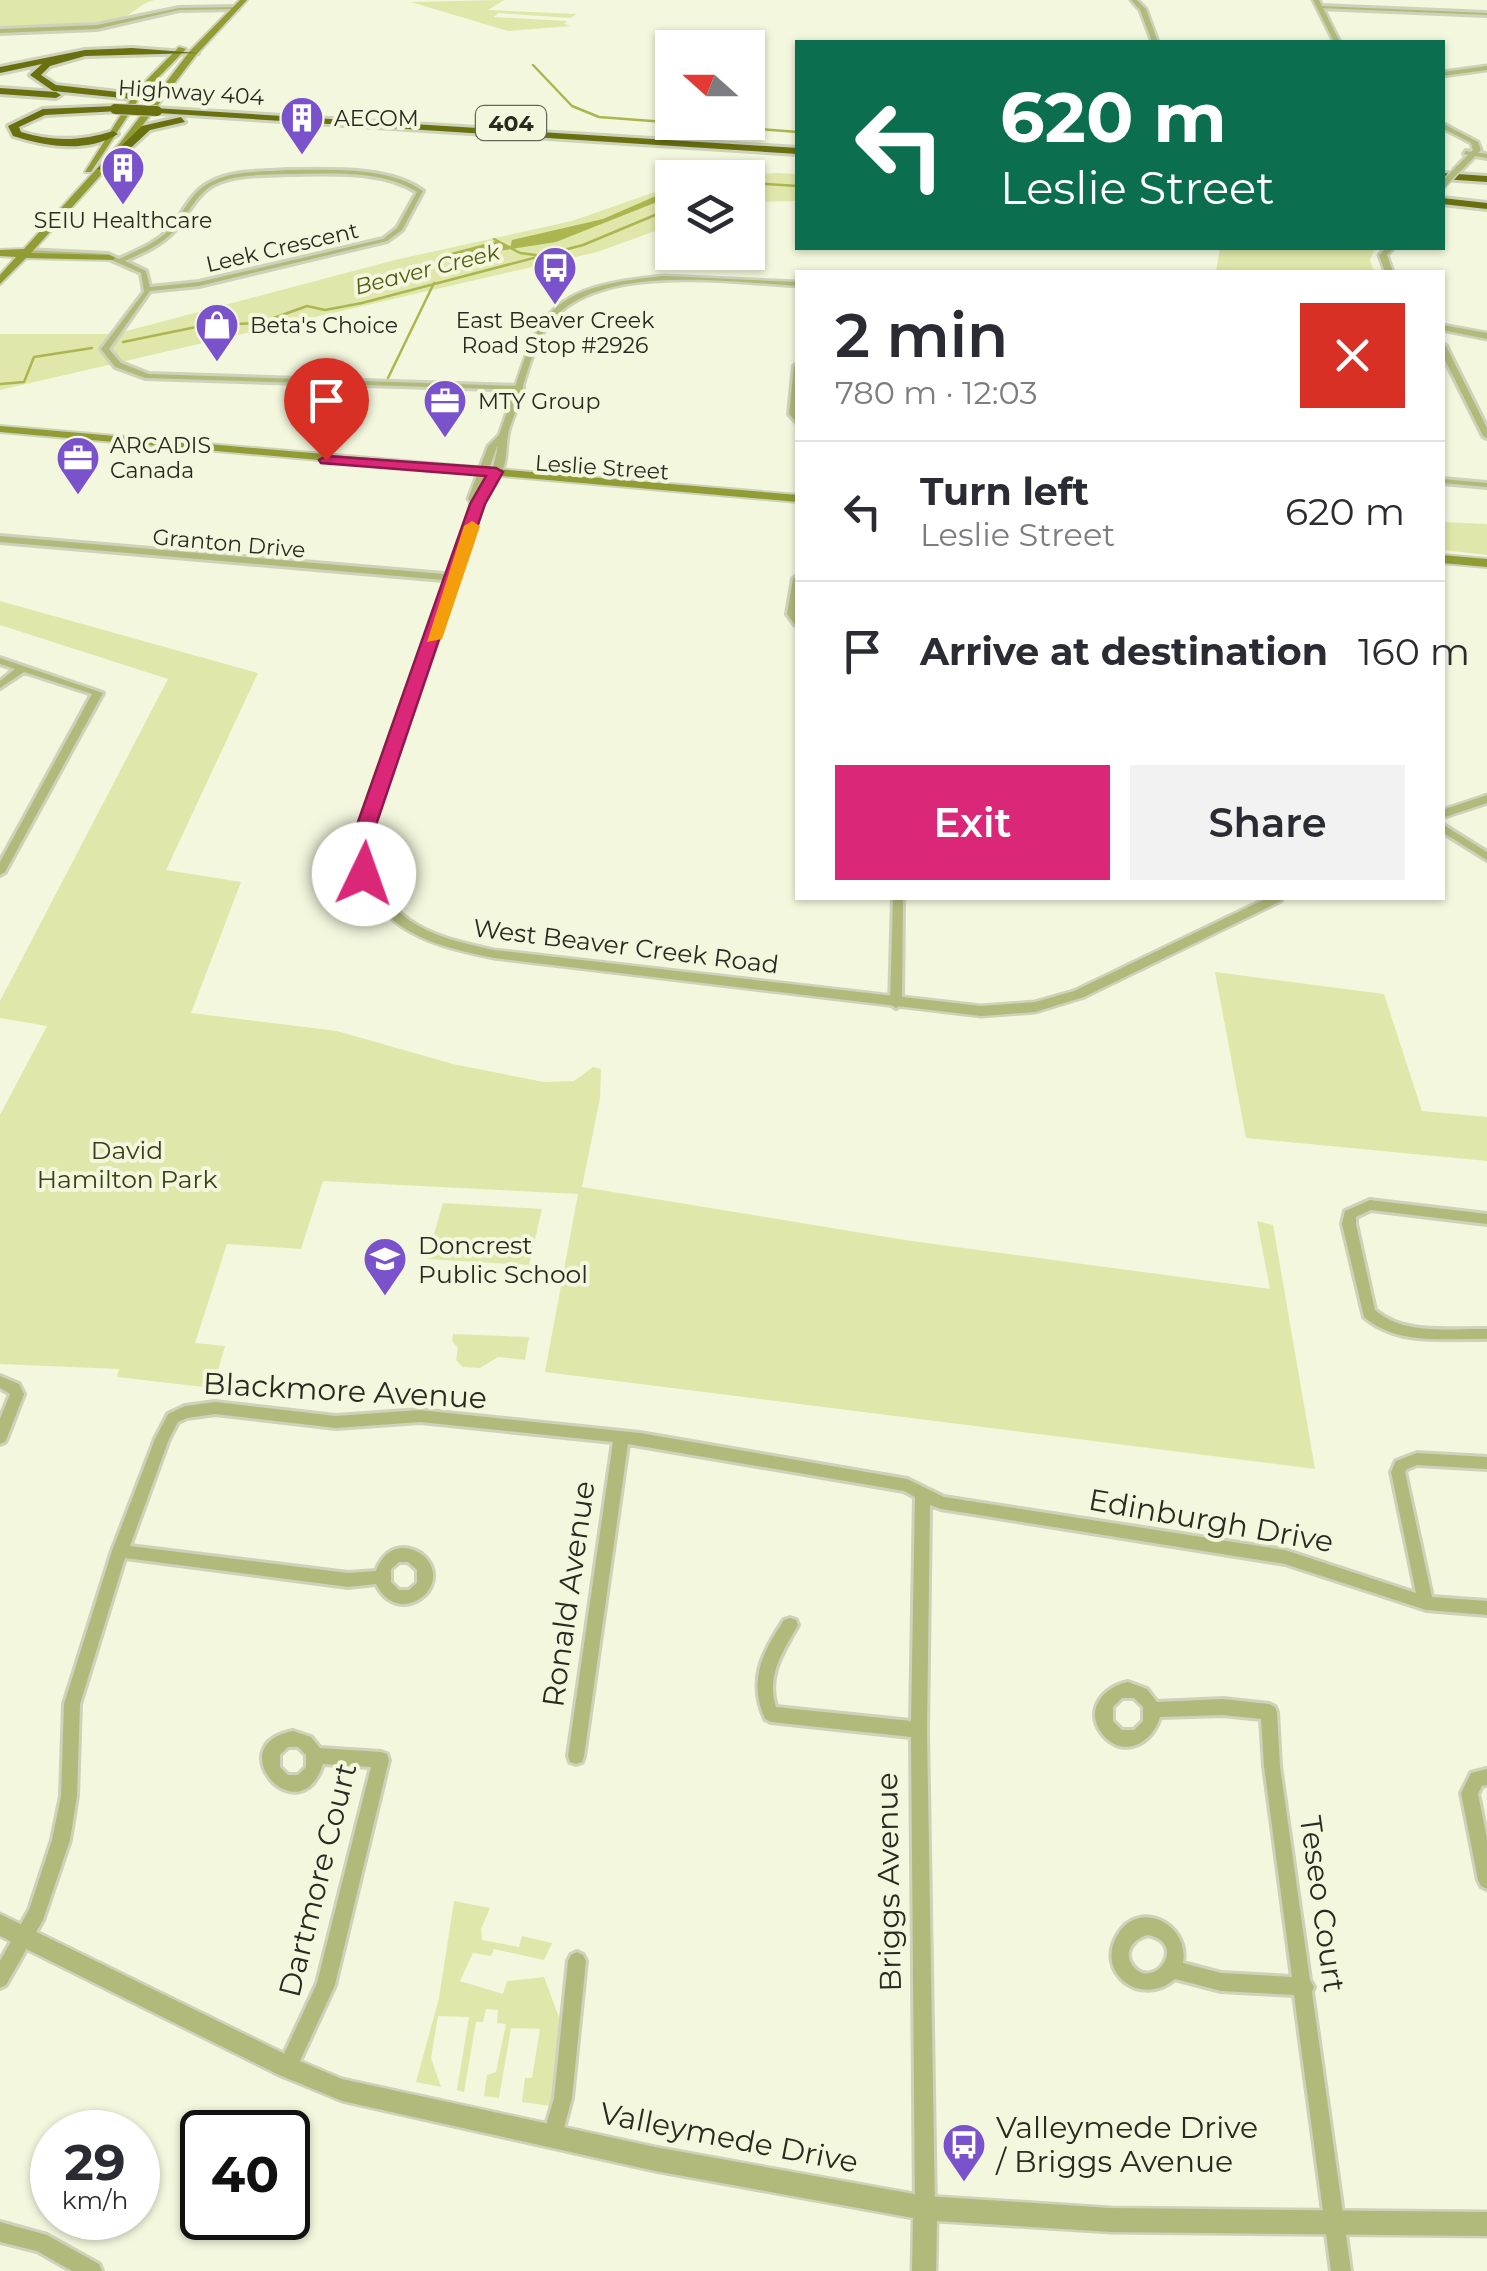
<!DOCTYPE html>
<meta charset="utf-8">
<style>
body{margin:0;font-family:Montserrat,sans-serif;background:#f2f2f3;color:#2b2b33;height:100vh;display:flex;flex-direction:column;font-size:38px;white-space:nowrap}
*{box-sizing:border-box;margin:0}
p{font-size:32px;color:#7c7c81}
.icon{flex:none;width:55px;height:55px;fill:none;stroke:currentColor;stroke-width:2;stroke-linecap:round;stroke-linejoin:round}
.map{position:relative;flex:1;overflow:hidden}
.sheet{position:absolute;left:795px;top:270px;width:650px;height:630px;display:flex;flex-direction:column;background:#fff;border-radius:0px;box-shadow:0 2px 8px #0004}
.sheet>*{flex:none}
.guide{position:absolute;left:795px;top:40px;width:650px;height:210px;border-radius:0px;box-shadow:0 2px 8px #0004;background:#0b6e4f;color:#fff;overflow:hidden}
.needle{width:65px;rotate:291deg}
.tools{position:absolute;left:655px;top:30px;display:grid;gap:20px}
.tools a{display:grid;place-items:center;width:110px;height:110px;border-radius:0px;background:#fff;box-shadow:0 2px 8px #0004;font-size:50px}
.speed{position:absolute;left:30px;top:2110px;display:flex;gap:20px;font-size:50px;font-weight:700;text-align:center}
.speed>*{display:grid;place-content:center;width:130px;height:130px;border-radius:50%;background:#fff;box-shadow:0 2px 8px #0004;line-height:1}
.speed small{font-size:25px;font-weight:400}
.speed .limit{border:5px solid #111;border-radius:15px;background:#fff;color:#111}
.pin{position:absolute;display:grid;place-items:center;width:85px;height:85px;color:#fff;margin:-102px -42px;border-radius:50% 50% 50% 0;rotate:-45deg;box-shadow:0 0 10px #0007}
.pin .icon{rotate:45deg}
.me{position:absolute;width:110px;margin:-55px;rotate:3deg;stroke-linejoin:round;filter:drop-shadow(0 0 8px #0008)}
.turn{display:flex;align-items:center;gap:35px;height:210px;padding:0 40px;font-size:45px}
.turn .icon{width:130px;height:130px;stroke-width:2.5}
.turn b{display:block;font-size:70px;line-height:85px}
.round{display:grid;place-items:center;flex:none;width:105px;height:105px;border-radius:0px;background:#f2f2f3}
.headline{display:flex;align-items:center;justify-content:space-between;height:170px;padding:0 40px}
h1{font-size:60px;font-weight:600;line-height:75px}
.button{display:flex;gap:20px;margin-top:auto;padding:20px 40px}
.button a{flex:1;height:115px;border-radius:0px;background:#db2777;color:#fff;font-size:40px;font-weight:600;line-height:115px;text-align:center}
.button a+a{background:#f2f2f3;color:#2b2b33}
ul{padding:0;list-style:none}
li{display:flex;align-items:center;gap:30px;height:140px;padding:0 40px;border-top:2px solid #e1e1e2}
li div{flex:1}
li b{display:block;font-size:38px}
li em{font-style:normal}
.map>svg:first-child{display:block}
</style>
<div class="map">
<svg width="1487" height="2271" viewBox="0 0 1487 2271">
<rect width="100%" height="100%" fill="#f3f7dd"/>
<path fill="#dfe7ab" d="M0,0h154c-15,4 -21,14 -33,19 -29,12 -89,7 -121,8z
M504,0l-16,10 89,4 -7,4 -72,-5 -4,4 73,4 -3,3 7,2 -63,5 -97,-29z
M776,173l21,1v27l-49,1v-24l-51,-1z
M672,186v39l-75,27 -597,138v-56h115l280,-74 177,-39z
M1220,248h155l-5,12 4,12h-158z
M1442,522l45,2v31l-44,-5z
M0,601l258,72 -92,197 75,12 -50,131 146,18 116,33 91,18 30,-1 19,-14 8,2 -1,29 -18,89 329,54 359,48 -13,-68 16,4 42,244 -770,-97 33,-178 -255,-13 -22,68 -74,-5 -32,99 30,3 -12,42 -96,-11 2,-8 -119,-5v-249l47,-89 -47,-8v-17l168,-322 -168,-54z
M1215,972l169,22 38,117 65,6v44l-241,-23z
M443,1203l99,6 -13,56 -102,-6z
M453,1334l76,3 -4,23 -27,-3 -18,11 -17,-1 -7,-7 2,-12 -6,-7z
M454,1901l36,7 -9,21 1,11 37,7 3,-11 30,7 -8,17 -50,-11 -3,7 -18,-3 -13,28 43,13 4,-13 37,-4 16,43 -9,86 -29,-4 3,-24h7l8,-49 -29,-1 -12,70 -15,-2 3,-21 9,-3 10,-48 -9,-1 1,-13 -12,-1 -3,13h-7l-12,70 -7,-2 12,-73 -31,-1 -7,42 10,29 -25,-5 23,-84z"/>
<path fill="#abb650" d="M672,189v7l-116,46 -102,16 -15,-2 57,-15 14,7 2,-8 91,-21z"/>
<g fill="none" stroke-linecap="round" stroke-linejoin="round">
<path stroke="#abb650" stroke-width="2.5" d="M533,65l39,41 27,11 199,15
M748,183l50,3
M494,239l26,14 16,2
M123,342l83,-17 54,-2 47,-17 18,4 37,-7 221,-58 89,-37
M388,378l46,-95
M0,384l24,-2 10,-25 58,-9"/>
<defs>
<path id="minor" d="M1320,6l167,7v2l-169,-7z
M236,7l2,2 -59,1 -82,19 -97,4v-4l97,-4 82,-17z
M1466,151l21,3v4l-23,-4z
M287,170c41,0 102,-4 136,21l-21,39 -15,11 -188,45 -49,5 -41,58 12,14 28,11 371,12h3v4l-378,-12 -30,-11 -14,-18 43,-57 -3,-19 -34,-15 -81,-4 -3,-2 3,-2 82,4 11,5c17,-8 35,-15 49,-28 14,-15 22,-38 41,-48 22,-13 53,-11 78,-13zM287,174c42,0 93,-5 130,18l-20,36 -14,11 -184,43 -49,5 -4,-16 -21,-10c17,-8 35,-15 48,-29 14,-15 23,-39 42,-48 21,-10 49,-9 72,-10z
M1442,344l4,2 41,82v10l-4,-2 -41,-82z
M798,364v60l-9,-10 5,-48z
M1442,479l45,4v4l-45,-4z
M0,536l455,39 4,3 -4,3 -455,-39z
M797,576l1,50 -3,-1 -8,-11 6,-35z
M0,658l103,35 -98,179 -5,3v-13l92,-168 -68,-22 -24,16v-7l15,-12 -15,-5z
M1442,824l45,28v8l-45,-28z
M893,898h10l-1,106 -6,4 -6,-4z
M1370,1200l117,14v10l-116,-14 -15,7v7l19,86c30,26 75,18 112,19v10c-42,-1 -89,7 -123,-22l-22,-93 3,-13z
M0,1376l19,8 5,10 -17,44 -2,4 -5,2v-25l10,-25 -10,-6z
M215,1402l121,14 84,-6 220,23 267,46 37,18 341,53 131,43 -25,-121 5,-11 21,-8 70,4v12l-70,-4 -10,4 -2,3 27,125 55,4v14l-61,-5 -141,-46 -344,-55 -11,-4 -3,225 8,478 -3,7 -7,3 -7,-3 -3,-7 -4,-471 -140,-15 -6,-3c-17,-39 -3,-66 19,-99l6,-2 6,2 2,5c-15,27 -32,50 -22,82l135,14 4,-224 -11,-6 -276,-47 -44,312 -2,6 -6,2 -6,-2 -2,-6 45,-314 -193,-20 -84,6 -121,-14 -28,4 -9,4 -9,17 -39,107 218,27 28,-2c5,-13 13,-23 28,-23 7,0 16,4 21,9 29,31 -27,72 -49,27l-28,3 -223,-29 -45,146 -3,92 -7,44 -27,80 -37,65 -6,3v-27l29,-51 23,-70 9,-44 3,-92 48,-153 43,-112 13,-25 17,-8zM399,1562h9l9,8v13l-8,7h-10l-8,-8v-13z
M1128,1682l19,7 10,13 66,-3 46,5 6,3 2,5 3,54 30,214 4,7 -2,5 39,279h-20l-37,-276 -73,-4 -46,-12c-34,29 -81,-6 -57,-45 21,-35 72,-10 65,29l38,10 71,4 -28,-211 -3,-47 -38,-4 -63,2c-7,25 -35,42 -56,19 -21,-24 -2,-49 24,-54zM1122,1698h12l9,9v14l-9,9h-12l-9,-9v-14zM1148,1935c41,8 6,57 -15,31 -11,-14 1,-28 15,-31z
M293,1731l18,6 9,11 61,4 6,2 2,6 -54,225 -41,89 -7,2 -7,-2 -2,-7 39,-84 54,-216 -48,-3c-23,73 -105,-19 -30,-33zM288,1747h10l8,8v12l-8,8h-10l-8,-8v-12z
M1487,1769v16l-5,1 -4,8 9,44v51l-6,-3 -3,-6 -17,-87 10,-20z
M577,1952l6,3 3,6 -14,137 -12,45 -7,3 -7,-3 -3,-7 11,-38 14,-137 3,-6z
M0,2222l47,13 52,29 3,7h-30l-35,-20 -37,-9z"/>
<path id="tertiary" d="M1131,0h6l9,9 12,33h-6l-12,-32z
M1313,0h6l21,42h-6z
M1487,66v4l-45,6v-4z
M1442,123l36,19 3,8 -20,21 -7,-2 19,-19 -2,-7 -29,-15z
M1386,248h8l-7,7 6,17h-8l-6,-17z
M664,276l134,6v4c-71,-4 -217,-27 -256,49 -12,23 -18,48 -25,72 -3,10 -8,20 -9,29 -2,11 -1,20 -4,30 -5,16 -15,27 -22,40 -5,11 -7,25 -10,37l-105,302c15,76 57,90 127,105l487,56 54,-4 39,-11 193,-93h15l-1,3 -197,96 -49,15 -54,4 -487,-58c-74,-15 -125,-31 -139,-113l107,-302 11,-38 -5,-6 20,-53 11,-11c40,-112 30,-147 165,-159zM498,446l-6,26 -14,26 19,-51z
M1442,325l45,8v6l-45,-9z
M1487,795v8l-45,15v-8z
M0,1914l295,145 47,20 313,68 270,49 186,12 376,4v24l-376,-4 -174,-11 -1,50h-24l1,-53 -258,-47 -313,-70 -63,-26 -279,-139z"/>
<path id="secondary" d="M240,0h7l-51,55 -70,92 -95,106 79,2 5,3 -2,2 -87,-2 -26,26v-9l16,-18 -16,-1v-6l24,-1 96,-106 70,-92z
M179,47l7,2 -44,45 -51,78h-6l51,-81z
M0,426l798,69v7l-798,-70z
M1442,555l45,4v8l-45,-4z"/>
<path id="motorway" d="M132,48l66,5 -113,3 -35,10 -9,9 15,10 80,9 -4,5 -79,-8 -23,-16 12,-11 -42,9v-6l85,-17z
M0,88l56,4 5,3 -5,3 -56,-4z
M115,106l4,5 -74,4 -26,12 2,5c32,10 61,9 92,-1l5,3c-30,19 -72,13 -105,2l-5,-10 35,-17z
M154,108l644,40v6l-640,-41z
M181,117l4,5 -35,8 -44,41 -9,-2 45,-43z
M1442,173l45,3v6l-45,-3z
M1442,198l45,5v6l-45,-5z"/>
</defs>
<use href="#minor" stroke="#cfd2bb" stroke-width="6"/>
<use href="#tertiary" stroke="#cfd2bb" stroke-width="5"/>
<use href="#secondary" stroke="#cfd2bb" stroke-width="4"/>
<use href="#motorway" stroke="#cfd2bb" stroke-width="6"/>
<use href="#minor" fill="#b2ba7b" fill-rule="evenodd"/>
<use href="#tertiary" fill="#b2ba7b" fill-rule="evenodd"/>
<use href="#secondary" fill="#929c34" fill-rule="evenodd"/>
<use href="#motorway" fill="#69700f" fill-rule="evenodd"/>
<defs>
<path id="tertiary-bridge" d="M1442,186l16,-17"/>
<path id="motorway-bridge" d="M115,109l42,2"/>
</defs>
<use href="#tertiary-bridge" stroke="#cfd2bb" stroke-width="9" stroke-linecap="butt"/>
<use href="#motorway-bridge" stroke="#cfd2bb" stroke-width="12" stroke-linecap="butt"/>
<use href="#tertiary-bridge" stroke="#b2ba7b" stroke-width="6"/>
<use href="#motorway-bridge" stroke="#69700f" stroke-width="10"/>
</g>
<path fill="#db2777" stroke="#8e194d" stroke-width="2.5" d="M326,456l170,12 7,4 -18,32 -108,318 -6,23 3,29 -10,6 -10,-6 -3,-29 7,-23 112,-318 16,-28 -165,-13 -2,-3z"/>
<path fill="#f59e0b" d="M472,521l8,5 -38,113 -15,3 37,-116z"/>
<defs>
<symbol id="building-pin" viewBox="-11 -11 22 30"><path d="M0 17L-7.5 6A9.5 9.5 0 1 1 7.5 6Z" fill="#7a53cc" stroke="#f3f7dd"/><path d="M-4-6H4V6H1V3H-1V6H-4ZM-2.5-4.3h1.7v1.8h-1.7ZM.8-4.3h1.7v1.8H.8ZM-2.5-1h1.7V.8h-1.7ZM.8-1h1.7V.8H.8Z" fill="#fff"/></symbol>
<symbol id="bus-pin" viewBox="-11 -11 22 30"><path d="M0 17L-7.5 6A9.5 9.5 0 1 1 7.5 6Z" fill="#7a53cc" stroke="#f3f7dd"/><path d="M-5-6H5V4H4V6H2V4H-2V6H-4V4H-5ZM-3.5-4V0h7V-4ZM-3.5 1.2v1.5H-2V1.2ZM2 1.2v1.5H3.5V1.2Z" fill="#fff"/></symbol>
<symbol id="shop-pin" viewBox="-11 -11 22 30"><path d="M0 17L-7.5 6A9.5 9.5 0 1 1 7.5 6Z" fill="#7a53cc" stroke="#f3f7dd"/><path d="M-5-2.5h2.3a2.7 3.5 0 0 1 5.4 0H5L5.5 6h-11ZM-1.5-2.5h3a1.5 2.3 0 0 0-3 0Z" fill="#fff"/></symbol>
<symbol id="office-pin" viewBox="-11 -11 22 30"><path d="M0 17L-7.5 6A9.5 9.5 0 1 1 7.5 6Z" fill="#7a53cc" stroke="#f3f7dd"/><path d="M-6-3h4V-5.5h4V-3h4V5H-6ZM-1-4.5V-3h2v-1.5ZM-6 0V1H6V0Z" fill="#fff"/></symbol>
<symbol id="school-pin" viewBox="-11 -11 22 30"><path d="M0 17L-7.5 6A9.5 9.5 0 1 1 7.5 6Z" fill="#7a53cc" stroke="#f3f7dd"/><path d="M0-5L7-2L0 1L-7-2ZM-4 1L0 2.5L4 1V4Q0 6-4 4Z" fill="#fff"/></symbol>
</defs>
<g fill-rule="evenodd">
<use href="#building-pin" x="277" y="93" width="50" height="68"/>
<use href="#building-pin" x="98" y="143" width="50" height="68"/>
<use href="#bus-pin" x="530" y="243" width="50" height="68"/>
<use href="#shop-pin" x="192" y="300" width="50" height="68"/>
<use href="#office-pin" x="420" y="376" width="50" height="68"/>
<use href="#office-pin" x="53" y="433" width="50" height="68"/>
<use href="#school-pin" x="360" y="1234" width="50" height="68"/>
<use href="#bus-pin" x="939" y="2120" width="50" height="68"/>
</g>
<g text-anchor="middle" stroke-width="8" stroke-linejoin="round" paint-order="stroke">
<g font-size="22" fill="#292a20" stroke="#f3f7dd">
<text transform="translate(191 92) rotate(4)" y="8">Highway 404</text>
<text transform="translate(282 247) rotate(-13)" y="8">Leek Crescent</text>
<text transform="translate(602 467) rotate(4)" y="8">Leslie Street</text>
<text transform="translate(229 543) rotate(5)" y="8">Granton Drive</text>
</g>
<g font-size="22" fill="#292a20" stroke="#f3f7dd" text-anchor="start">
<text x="334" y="126">AECOM</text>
<text x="123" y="228" text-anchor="middle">SEIU Healthcare</text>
<text x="555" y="328" text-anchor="middle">East Beaver Creek<tspan x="555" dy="25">Road Stop #2926</tspan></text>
<text x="250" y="333">Beta's Choice</text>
<text x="478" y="409">MTY Group</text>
<text x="110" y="453">ARCADIS<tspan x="110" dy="25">Canada</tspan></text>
</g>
<rect fill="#f3f7dd" stroke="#666859" stroke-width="2.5" x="476" y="106" width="70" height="34" rx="8"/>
<g font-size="22" font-weight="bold" fill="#292a20">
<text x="511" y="131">404</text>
</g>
<g font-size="22" font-style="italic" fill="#53590d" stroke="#f3f7dd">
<text transform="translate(427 269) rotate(-14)" y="8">Beaver Creek</text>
</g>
<g font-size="25" fill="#292a20" stroke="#f3f7dd">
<text transform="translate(626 946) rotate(7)" y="9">West Beaver Creek Road</text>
</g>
<g font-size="25" fill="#3b3f15" stroke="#f3f7dd">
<text x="127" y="1159">David<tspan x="127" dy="29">Hamilton Park</tspan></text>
</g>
<g font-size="25" fill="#292a20" stroke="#f3f7dd" text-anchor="start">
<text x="418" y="1254">Doncrest<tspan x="418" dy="29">Public School</tspan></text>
</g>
<g font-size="30" fill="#292a20" stroke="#f3f7dd">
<text transform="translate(345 1391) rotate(3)" y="10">Blackmore Avenue</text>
<text transform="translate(1211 1521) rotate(10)" y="10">Edinburgh Drive</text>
<text transform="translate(569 1594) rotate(-82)" y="10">Ronald Avenue</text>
<text transform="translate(318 1880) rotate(-76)" y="10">Dartmore Court</text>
<text transform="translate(889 1882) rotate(-91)" y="10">Briggs Avenue</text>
<text transform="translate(1322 1904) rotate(82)" y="10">Teseo Court</text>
<text transform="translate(729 2138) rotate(11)" y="10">Valleymede Drive</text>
</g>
<g font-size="30" fill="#292a20" stroke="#f3f7dd" text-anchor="start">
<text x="996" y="2138">Valleymede Drive<tspan x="996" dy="34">/ Briggs Avenue</tspan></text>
</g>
</g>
</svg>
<div class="tools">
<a><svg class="needle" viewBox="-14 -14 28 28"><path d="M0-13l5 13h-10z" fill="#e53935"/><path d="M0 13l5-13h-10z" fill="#7c7c81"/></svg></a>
<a><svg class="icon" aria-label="layers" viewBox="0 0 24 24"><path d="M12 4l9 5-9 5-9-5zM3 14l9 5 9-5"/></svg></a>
</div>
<div class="speed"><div>29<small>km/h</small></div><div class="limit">40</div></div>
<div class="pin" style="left:326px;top:460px;background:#d93025"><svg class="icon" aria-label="arrive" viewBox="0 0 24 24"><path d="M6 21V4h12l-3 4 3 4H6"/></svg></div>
<svg class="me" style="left:364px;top:874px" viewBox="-20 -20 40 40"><circle r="19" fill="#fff"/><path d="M0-13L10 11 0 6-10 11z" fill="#db2777"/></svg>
<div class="guide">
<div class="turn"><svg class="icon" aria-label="left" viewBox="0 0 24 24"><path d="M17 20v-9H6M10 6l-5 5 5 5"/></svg><div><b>620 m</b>Leslie Street</div></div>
</div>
<section class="sheet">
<div class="headline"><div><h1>2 min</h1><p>780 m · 12:03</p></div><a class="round" style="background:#d93025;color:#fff"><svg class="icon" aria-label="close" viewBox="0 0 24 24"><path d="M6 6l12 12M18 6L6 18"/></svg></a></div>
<ul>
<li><svg class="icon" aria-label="left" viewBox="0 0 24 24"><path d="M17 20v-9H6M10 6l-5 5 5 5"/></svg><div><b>Turn left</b><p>Leslie Street</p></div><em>620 m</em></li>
<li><svg class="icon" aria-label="arrive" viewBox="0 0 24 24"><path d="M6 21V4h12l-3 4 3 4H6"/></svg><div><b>Arrive at destination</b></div><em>160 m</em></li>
</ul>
<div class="button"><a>Exit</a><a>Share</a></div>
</section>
</div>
